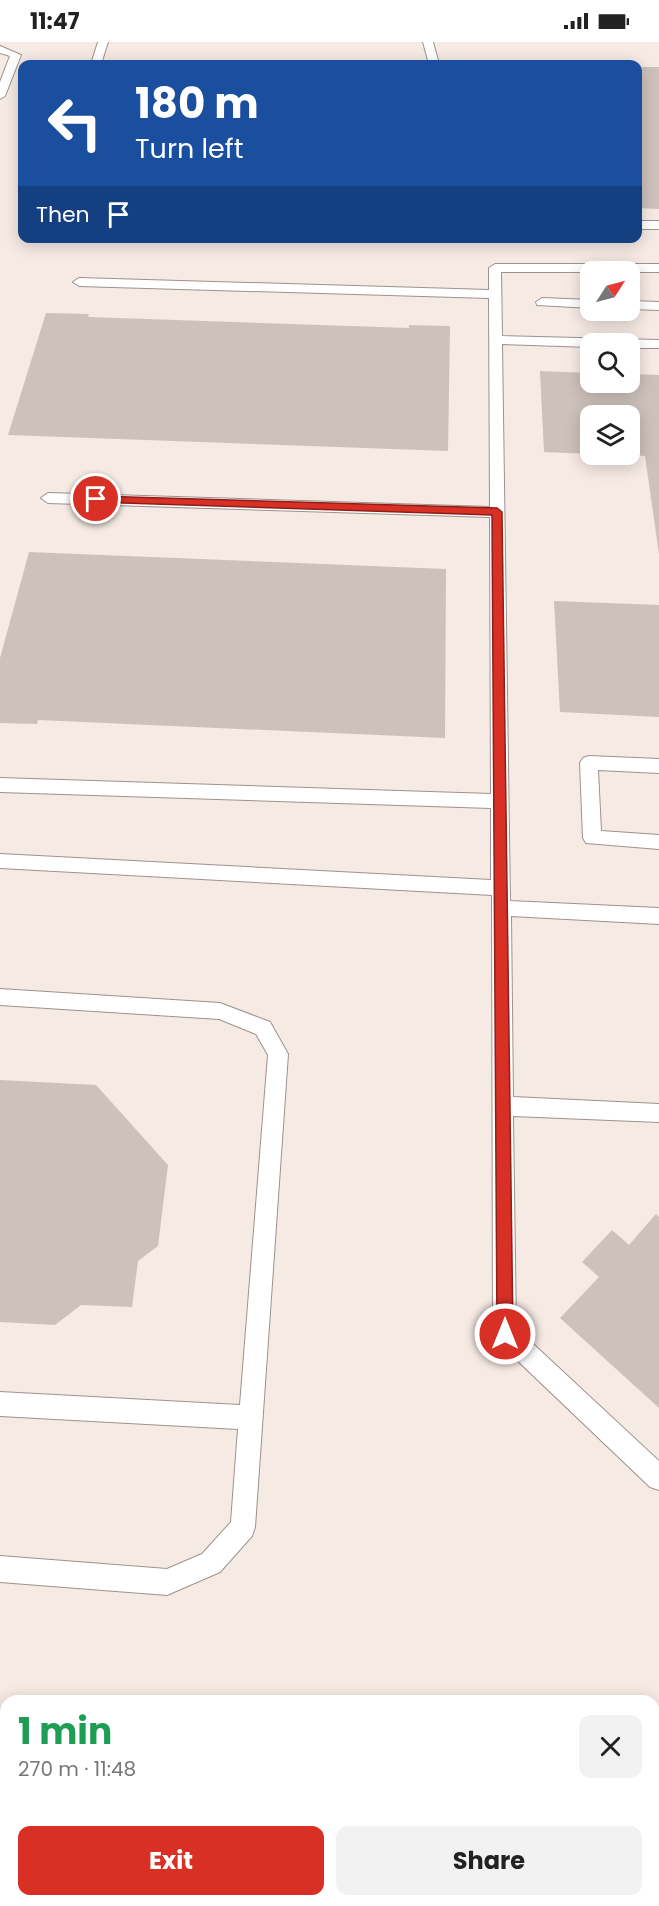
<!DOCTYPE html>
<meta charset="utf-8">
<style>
body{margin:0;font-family:Poppins,sans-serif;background:#f2f2f2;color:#222;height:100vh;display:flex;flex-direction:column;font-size:22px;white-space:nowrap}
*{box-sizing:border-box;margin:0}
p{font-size:20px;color:#767676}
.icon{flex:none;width:33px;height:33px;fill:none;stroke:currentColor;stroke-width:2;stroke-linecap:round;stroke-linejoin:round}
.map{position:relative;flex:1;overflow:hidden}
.drawer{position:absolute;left:0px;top:1653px;width:660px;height:212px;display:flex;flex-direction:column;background:#fff;border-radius:18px 18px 0 0;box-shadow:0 3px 15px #0003}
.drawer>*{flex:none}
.banner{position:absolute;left:18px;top:18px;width:624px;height:183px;border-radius:12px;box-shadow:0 3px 15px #0003;background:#1a4fa0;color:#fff;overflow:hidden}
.needle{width:39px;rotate:54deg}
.fabs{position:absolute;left:580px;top:219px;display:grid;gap:12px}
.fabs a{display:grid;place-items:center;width:60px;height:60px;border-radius:12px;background:#fff;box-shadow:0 3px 15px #0003;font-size:30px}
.pin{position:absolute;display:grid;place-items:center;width:51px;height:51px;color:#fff;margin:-26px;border:3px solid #fff;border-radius:50%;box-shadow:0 2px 6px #0007}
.me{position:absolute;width:66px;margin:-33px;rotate:0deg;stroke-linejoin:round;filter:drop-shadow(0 0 4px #0008)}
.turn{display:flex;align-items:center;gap:21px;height:126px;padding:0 18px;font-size:27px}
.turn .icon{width:78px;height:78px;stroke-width:2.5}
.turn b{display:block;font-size:42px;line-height:51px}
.then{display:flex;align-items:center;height:57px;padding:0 18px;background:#0003;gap:12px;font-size:22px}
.round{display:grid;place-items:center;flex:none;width:63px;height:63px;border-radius:12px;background:#f2f2f2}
.headline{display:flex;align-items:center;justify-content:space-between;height:102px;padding:0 18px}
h1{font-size:36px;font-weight:700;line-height:45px;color:#1e9e55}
.cta{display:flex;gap:12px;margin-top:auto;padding:12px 18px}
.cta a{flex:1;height:69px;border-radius:12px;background:#d93025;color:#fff;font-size:24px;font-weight:700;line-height:69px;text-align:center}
.cta a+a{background:#f2f2f2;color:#222}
.status{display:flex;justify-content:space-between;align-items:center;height:42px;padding:0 30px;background:#fff;direction:ltr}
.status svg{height:16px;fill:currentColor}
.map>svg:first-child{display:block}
</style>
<div class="status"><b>11:47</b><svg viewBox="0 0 49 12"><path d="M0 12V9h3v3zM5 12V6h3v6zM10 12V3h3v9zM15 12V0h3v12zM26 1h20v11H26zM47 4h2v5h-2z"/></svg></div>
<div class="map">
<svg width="659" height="1864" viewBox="0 0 659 1864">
<rect width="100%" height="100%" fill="#f6eae4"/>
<path fill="#cdc1bb" d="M638,25h21v142l-21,-1z
M46,271l43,1 -1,3 321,11v-3l41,1 -2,125 -440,-16z
M540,329l51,2v9h39v-8l29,1v179l-14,-98 -15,-1v-39h-39v38l-47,-2z
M29,510l417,17 -1,169 -407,-18 -1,4 -37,-1v-65z
M554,559l105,4v112l-99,-5z
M0,1038l96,5 72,80 -10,81 -20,15 -6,46 -51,-2 -26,20 -55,-3z
M656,1172l3,3v191l-99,-90 39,-41 -17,-15 30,-32 17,15z"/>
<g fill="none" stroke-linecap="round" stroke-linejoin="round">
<defs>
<path id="service" d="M98,0h10l-7,22h-10z
M423,0h10l6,22h-10z
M0,4l21,9 -16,41 -5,3v-17l10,-26 -10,-3z
M638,179h21v8h-21z
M495,222h164v8h-158l1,64 157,4v8h-29v-4h-39v3l-89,-3 8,557 149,7v16l-148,-8 2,181 146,7v18l-146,-6 3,212 143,133v29l-9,-3 -153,-146 -4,-8 -1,-438 -492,-27v-14l491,26v-72l-491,-16v-14l491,16 -1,-277 -442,-14 -7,-5 7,-5 442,14 -1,-209 -410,-12 -6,-4 6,-4 410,12v-22z
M542,256l49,2v8l-54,-3 -1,-3z
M630,259l29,1v8l-29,-1z
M589,714l70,3v14l-61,-3 3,61 58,4v14l-73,-6 -3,-5 -3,-75 3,-5z
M0,947l220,14 50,19 18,32 -33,473 -3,9 -32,36 -53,23 -167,-13v-26l167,13 35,-15 29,-32 7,-93 -238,-13v-24l240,13 28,-350 -12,-21 -37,-15 -219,-14z"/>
</defs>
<use href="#service" stroke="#9d928d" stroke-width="2"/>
<use href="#service" fill="#fff" fill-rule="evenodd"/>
</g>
<path fill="#d93025" stroke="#8d1f18" stroke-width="1.5" d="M96,454l401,12 5,4 11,822 -3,5 -5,2 -6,-2 -2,-5 -5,-819 -400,-13 -1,-3z"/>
</svg>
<div class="fabs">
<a><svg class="needle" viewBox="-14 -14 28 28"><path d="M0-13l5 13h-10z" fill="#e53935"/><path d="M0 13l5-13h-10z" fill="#767676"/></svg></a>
<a><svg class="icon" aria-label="search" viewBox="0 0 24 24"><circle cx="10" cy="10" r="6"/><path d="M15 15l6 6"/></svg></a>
<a><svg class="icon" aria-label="layers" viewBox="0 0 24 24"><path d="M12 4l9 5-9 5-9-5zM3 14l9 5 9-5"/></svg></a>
</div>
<div class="pin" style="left:96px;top:457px;background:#d93025"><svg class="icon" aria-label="arrive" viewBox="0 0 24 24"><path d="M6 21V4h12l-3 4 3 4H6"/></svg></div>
<svg class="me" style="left:505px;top:1292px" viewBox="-20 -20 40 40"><circle r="17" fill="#d93025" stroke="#fff" stroke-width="3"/><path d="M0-11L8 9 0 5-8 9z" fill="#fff"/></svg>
<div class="banner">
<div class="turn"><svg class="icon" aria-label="left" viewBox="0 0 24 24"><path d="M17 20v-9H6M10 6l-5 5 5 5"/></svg><div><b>180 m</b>Turn left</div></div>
<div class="then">Then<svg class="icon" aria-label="arrive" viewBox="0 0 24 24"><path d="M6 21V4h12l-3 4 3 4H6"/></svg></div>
</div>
<section class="drawer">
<div class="headline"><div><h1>1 min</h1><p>270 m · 11:48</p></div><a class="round"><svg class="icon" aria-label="close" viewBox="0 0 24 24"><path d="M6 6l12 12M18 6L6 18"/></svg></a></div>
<div class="cta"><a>Exit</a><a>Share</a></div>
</section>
</div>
